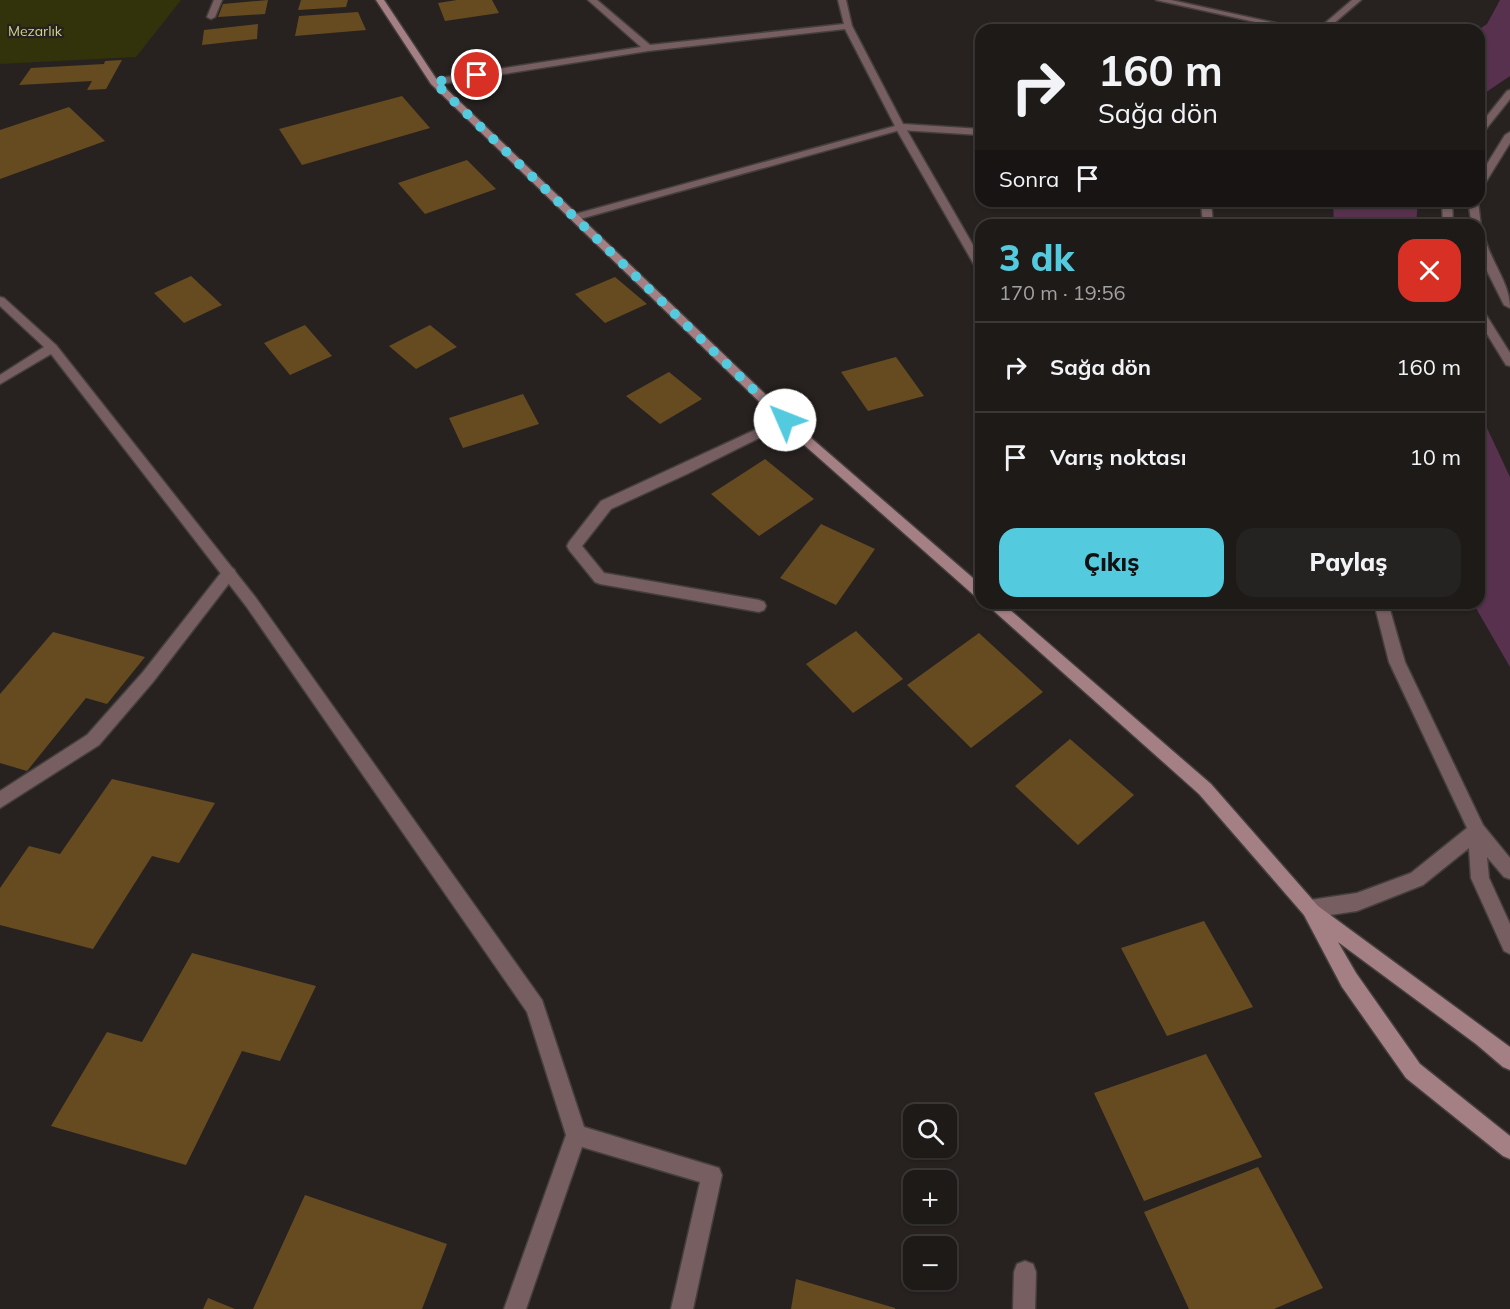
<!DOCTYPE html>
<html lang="tr">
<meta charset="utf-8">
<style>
body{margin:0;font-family:Mulish,sans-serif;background:#252321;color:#f1f3f6;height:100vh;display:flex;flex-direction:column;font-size:22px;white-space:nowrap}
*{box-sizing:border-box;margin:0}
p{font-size:20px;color:#a0a1a2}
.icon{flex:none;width:33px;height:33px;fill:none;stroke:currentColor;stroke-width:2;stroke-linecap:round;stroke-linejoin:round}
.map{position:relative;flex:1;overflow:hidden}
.side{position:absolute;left:975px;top:219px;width:510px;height:390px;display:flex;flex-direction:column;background:#1d1a18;border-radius:18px;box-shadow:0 2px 4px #0004,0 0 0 2px #3b3837}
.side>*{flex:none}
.hud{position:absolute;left:975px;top:24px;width:510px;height:183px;border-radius:18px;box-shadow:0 2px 4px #0004,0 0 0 2px #3b3837;background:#1d1a18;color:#f1f3f6;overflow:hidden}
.fabs{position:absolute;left:903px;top:1104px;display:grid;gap:12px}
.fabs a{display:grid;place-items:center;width:54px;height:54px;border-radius:12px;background:#1d1a18;box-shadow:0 2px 4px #0004,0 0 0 2px #3b3837;font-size:30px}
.pin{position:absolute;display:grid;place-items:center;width:51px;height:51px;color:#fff;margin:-26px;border:3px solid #fff;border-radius:50%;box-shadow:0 2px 6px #0007}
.me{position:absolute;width:66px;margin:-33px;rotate:314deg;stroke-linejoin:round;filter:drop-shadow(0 0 4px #0008)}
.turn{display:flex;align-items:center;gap:21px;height:126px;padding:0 24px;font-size:27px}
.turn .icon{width:78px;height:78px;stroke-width:2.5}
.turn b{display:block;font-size:42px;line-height:51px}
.then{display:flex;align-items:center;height:57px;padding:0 24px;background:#0003;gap:12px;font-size:22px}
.round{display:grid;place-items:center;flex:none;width:63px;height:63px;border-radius:18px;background:#252321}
.overview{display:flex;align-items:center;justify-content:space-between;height:102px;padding:0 24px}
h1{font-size:36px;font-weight:800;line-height:45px;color:#54cade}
.cta{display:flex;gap:12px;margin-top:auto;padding:12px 24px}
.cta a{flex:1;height:69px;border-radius:18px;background:#54cade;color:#111;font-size:24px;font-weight:800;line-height:69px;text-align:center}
.cta a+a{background:#252321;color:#f1f3f6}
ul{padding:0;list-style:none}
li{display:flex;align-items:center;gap:18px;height:90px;padding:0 24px;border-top:2px solid #3b3837}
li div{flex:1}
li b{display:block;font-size:22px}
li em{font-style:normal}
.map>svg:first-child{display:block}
</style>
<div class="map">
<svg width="1510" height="1309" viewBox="0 0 1510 1309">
<rect width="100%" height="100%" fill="#272220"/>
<path fill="#32320b" d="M0,0h181l-45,57 -136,7z"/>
<path fill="#57314d" d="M1500,0h10v76l-31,21 -1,-67 9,-6z
M1333,201h85l-2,24h-82z
M1479,411l31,66v190l-37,-64h6z"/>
<path fill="#664b21" d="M268,0l-3,14 -47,3 5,-13z
M301,0h47l-2,7 -48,3z
M457,0h35l7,13 -54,8 -7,-18z
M358,12l8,18 -71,6 4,-20z
M258,24l-1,15 -55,6 2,-15z
M122,60l-16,29 -19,1 5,-9 -73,4 12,-17 73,-4 1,-3z
M402,96l28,32 -128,37 -23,-36z
M69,107l36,34 -105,38v-49z
M467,160l29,29 -71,25 -27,-31z
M191,276l31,29 -38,18 -30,-30z
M615,277l32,27 -42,19 -30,-29z
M305,325l27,31 -42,19 -26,-32z
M430,325l27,22 -41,22 -27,-23z
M896,357l28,39 -56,15 -27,-39z
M669,372l33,27 -42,25 -34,-28z
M523,394l16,30 -76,24 -14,-30z
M765,459l49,40 -55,37 -48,-42z
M821,524l54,25 -39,56 -56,-27z
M856,631l47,48 -50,34 -47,-49z
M53,632l92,25 -38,47 -21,-6 -59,73 -27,-8v-69z
M979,633l64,59 -72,56 -64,-63z
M1070,739l64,56 -56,50 -63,-59z
M112,779l103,24 -36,60 -27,-7 -59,93 -93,-24v-37l29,-42 31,8z
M1204,921l49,86 -86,29 -46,-88z
M192,953l124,33 -36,75 -38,-10 -56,114 -135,-39 56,-94 35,10z
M1206,1054l56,103 -118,44 -50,-108z
M1258,1167l65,121 -49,21h-85l-45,-97z
M305,1195l142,49 -25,65h-169z
M796,1279l99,29v1h-104z
M208,1298l27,11h-32z"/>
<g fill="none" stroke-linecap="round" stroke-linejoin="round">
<defs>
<path id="lane" d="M214,0h8l-7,17 -4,2 -4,-2z
M1156,0h15l136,30h-16z
M900,124l5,3 76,132v12l-5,-3 -81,-141z
M229,567l5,2 2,4 -2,4 -81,105 -54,63 -99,63v-17l87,-56 56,-63 81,-103z"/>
<path id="street" d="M588,0h9l53,45 194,-21 -6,-24h8l6,26 51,98 78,5v6l-81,-5 -320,89h-8v-4l323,-89 -50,-97 -197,22 -214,34 -4,-3 4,-3 207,-32z
M1352,0h9l-35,30h-9z
M1510,90v9l-28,35 -3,1v-9l28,-35z
M1510,132v11l-26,42 -5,3v-11l26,-42z
M1201,201h10l2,24h-10z
M1442,201h10l1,24h-10z
M1468,201h10l3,26 -9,-2z
M1479,231l5,3c5,26 26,48 26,74l-6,-3 -25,-50z
M0,297l4,1 52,47 200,253 286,402 42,127 135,41 3,7 -29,134h-22l29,-127 -118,-35 -56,162h-22l62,-174 -39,-123 -281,-406 -195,-252 -51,30v-9l44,-28 -44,-41z
M1479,308l4,2 27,43v13l-4,-1 -27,-44z
M785,416l6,4 -2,3 -102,51 -76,35 -29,37 22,27 155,27 5,2 2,4 -2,4 -5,2 -159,-28 -5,-2 -26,-32 -2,-4 2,-4 32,-41z
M1374,603h14l17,59 78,163 27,33v21l-6,-2 -17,-20 2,21 21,46v30l-6,-3 -33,-73 -2,-30 -46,37 -66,26 -47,7 -6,-3 -3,-6 3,-6 6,-3 47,-7 54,-20 56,-45 -78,-166z
M1025,1261l8,3 3,8 -1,37h-22l1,-37 3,-8z"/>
<path id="secondary" d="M376,0h8l53,80 373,357 171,148v14l-5,-2 -174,-154 -371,-359z
M985,603h17l209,181 107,122 192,141v23l-7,-3 -27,-23 -138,-102 18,31 64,91 90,72v23l-7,-3 -97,-78 -64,-91 -38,-72 -105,-121z"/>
</defs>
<use href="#lane" stroke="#443f3d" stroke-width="3"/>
<use href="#street" stroke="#443f3d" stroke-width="3"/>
<use href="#secondary" stroke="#443f3d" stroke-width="3"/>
<use href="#lane" fill="#765e61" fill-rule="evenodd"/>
<use href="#street" fill="#765e61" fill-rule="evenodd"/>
<use href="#secondary" fill="#a47f84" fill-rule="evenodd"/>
</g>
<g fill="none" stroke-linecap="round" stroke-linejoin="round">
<path stroke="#54cade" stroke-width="10" stroke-dasharray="0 18" d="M477,75l-43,7 351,338"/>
</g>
<g text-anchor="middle" stroke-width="4.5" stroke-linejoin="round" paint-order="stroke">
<g font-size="14" fill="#d1d588" stroke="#272220">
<text x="35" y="36">Mezarlık</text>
</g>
</g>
</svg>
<div class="fabs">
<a><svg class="icon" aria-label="search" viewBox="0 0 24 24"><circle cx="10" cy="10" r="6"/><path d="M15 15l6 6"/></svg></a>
<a>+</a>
<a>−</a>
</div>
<div class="pin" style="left:477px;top:75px;background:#d93025"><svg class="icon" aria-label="arrive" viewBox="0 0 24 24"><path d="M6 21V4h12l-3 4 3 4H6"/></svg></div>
<svg class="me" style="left:785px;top:420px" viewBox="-20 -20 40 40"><circle r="19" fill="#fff"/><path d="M0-13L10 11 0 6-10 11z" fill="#54cade"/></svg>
<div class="hud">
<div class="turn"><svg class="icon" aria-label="right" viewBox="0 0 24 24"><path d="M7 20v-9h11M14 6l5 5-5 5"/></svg><div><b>160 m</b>Sağa dön</div></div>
<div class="then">Sonra<svg class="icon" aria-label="arrive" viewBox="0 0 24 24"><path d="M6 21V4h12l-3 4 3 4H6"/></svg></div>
</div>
<section class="side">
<div class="overview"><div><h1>3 dk</h1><p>170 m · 19:56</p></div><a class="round" style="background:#d93025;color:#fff"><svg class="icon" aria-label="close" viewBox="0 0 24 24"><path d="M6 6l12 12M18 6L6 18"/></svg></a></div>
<ul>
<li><svg class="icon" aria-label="right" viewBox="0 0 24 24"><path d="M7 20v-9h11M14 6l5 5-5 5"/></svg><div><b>Sağa dön</b></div><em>160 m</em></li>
<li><svg class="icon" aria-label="arrive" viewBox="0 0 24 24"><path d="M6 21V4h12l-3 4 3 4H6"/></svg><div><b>Varış noktası</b></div><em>10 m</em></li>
</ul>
<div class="cta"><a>Çıkış</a><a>Paylaş</a></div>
</section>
</div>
